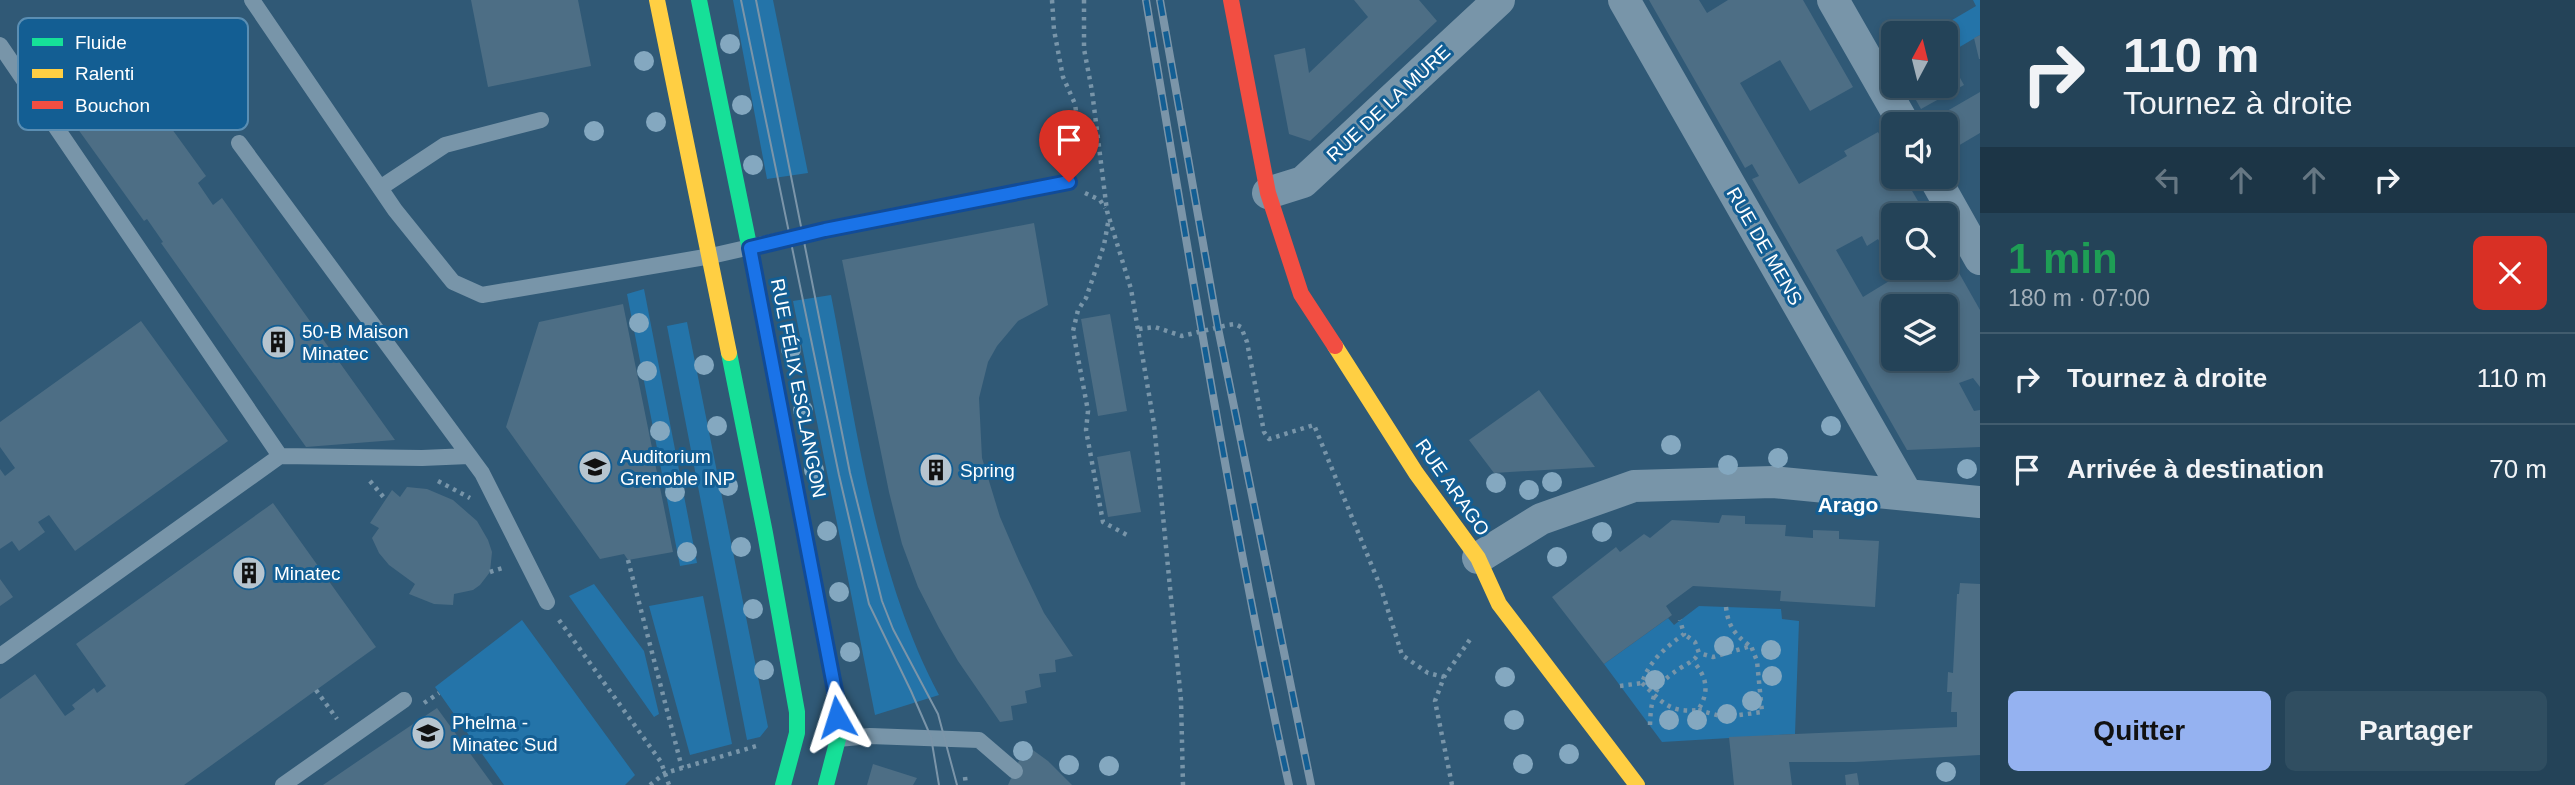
<!DOCTYPE html>
<html lang="fr">
<meta charset="utf-8">
<style>
body{margin:0;font-family:Helvetica,sans-serif;background:#304e61;color:#f1f3f6;height:100vh;display:flex;flex-direction:column;font-size:26px;white-space:nowrap}
*{box-sizing:border-box;margin:0}
p{font-size:23px;color:#a3b0ba}
.icon{flex:none;width:38px;height:38px;fill:none;stroke:currentColor;stroke-width:2;stroke-linecap:round;stroke-linejoin:round}
.map{position:relative;flex:1;overflow:hidden}
.details{display:flex;flex-direction:column;background:#244358;width:595px}
.details>*{flex:none}
.guide{background:#244358;color:#f1f3f6;overflow:hidden}
.needle{width:46px;rotate:7deg}
.fabs{position:absolute;left:1881px;top:21px;display:grid;gap:14px}
.fabs a{display:grid;place-items:center;width:77px;height:77px;border-radius:10px;background:#244358;box-shadow:0 4px 10px #0003,0 0 0 2px #415c6e;font-size:35px}
.pin{position:absolute;display:grid;place-items:center;width:60px;height:60px;color:#fff;margin:-72px -30px;border-radius:50% 50% 50% 0;rotate:-45deg;box-shadow:0 0 7px #0007}
.pin .icon{rotate:45deg}
.me{position:absolute;width:77px;margin:-38px;rotate:354deg;stroke-linejoin:round;filter:drop-shadow(0 0 5px #0008)}
.turn{display:flex;align-items:center;gap:24px;height:147px;padding:0 28px;font-size:32px}
.turn .icon{width:91px;height:91px;stroke-width:2.5}
.turn b{display:block;font-size:49px;line-height:60px}
.lanes{display:flex;align-items:center;height:66px;padding:0 28px;background:#0003;justify-content:center;gap:35px;direction:ltr}
.lanes .off{opacity:.35}
.round{display:grid;place-items:center;flex:none;width:74px;height:74px;border-radius:10px;background:#304e61}
.overview{display:flex;align-items:center;justify-content:space-between;height:119px;padding:0 28px}
h1{font-size:42px;font-weight:700;line-height:52px;color:#1e9e55}
.cta{display:flex;gap:14px;margin-top:auto;padding:14px 28px}
.cta a{flex:1;height:80px;border-radius:10px;background:#95b2f1;color:#111;font-size:28px;font-weight:700;line-height:80px;text-align:center}
.cta a+a{background:#304e61;color:#f1f3f6}
ul{padding:0;list-style:none}
li{display:flex;align-items:center;gap:21px;height:91px;padding:0 28px;border-top:2px solid #415c6e}
li div{flex:1}
li b{display:block;font-size:26px}
li em{font-style:normal}
main{display:flex;flex:1;min-height:0}
.map>svg:first-child{display:block}
</style>
<main>
<div class="map">
<svg width="1980" height="785" viewBox="0 0 1980 785">
<rect width="100%" height="100%" fill="#305976"/>
<path fill="#2474a9" d="M733,0h40l35,173 -41,6z
M1973,0h7v35l-34,20v-22h-16l46,-27z
M644,289l53,274 -17,3 -53,-272z
M831,295c26,133 44,280 108,400l-64,20 -82,-414z
M687,322l81,405 -8,10 -13,3 -80,-414z
M594,584l50,67 15,63 -5,3 -85,-121z
M703,596l29,148 -42,11 -41,-149z
M1699,606l82,3 1,10 17,2 -4,113 -133,8 -58,-78 64,-46 6,7z
M522,620l113,155 -10,10h-121l-69,-98z"/>
<path fill="#4d6e85" fill-rule="evenodd" d="M471,0h107l13,66 -103,21z
M1354,0h65l18,21 -127,120 -21,-7 -15,-79 31,-7 4,25 59,-56z
M1649,0h50l8,13 21,-13h75l50,87 -43,24 -30,-51 -40,23 59,101 48,-28 -3,-5 34,-19 16,27v18h10l22,38h-32v51l-16,-27 -11,7 -5,-10 -26,14 27,47 36,-22 -4,-7h51v-18l34,60v77l-7,-9 -14,5 15,28 6,-1v37l-73,3 -155,-271 7,-3 -7,-12 -7,4zM1894,306h52v44l8,13 -7,4 -5,-8h-48z
M1980,35v24h-1l-5,-21z
M104,42l7,8 3,-1 92,127 -8,7 15,22 9,-7 173,242 -89,7 -145,-204 2,-1 -16,-23 -3,2 -92,-128 3,-2 -8,-13 27,-19 4,5 9,-5 -1,-4z
M1946,53l18,32 -43,24 -13,-23h38z
M1980,92v41l-34,20v-29h-17l-1,-2z
M1034,223l14,82 -30,16 -21,25 -9,16 -9,36 3,60 18,59 19,44 25,52 29,43 -18,4 1,12 -17,2 2,13 -16,4 2,12 -16,3 2,14 -13,2 -42,-61 -19,-33 -21,-41 -16,-43 -13,-52 -47,-232z
M623,304l50,248 -45,8 -4,-6 -24,5 -94,-132 33,-105z
M1110,314l17,97 -29,5 -17,-97z
M141,321l87,120 -153,110 -26,-36 -11,7 7,10 -26,19 -7,-10 -12,8v-80l5,7 10,-8 -15,-21v-25z
M1539,390l56,77 -101,6 -25,-33z
M1130,451l11,61 -33,5 -11,-60z
M407,487l20,2 26,11 24,21 11,19 4,12 -2,20 -10,13 -7,5 -19,4 -1,11 -19,-1 -25,-10 6,-10 -26,-19 -10,-12 -7,-15 7,-10 -9,-5 22,-33 8,7z
M273,503l103,144 -192,138h-184v-86l35,-25 30,42 10,-7 -3,-4 22,-17 3,5 9,-7 -30,-42z
M1722,515l23,1v8l41,1 -1,11 28,2v-8l26,1v8l40,2 -4,66 -95,-6 1,-10 -88,-5 -27,20 6,9 -4,3 -64,46 -52,-67 64,-50 4,5 24,-18 6,4 22,-18 47,3z
M0,579l13,18 -13,9z
M1960,583l20,1v171l-125,7h-66l3,23h-58l-5,-48 228,-10v-15h-6l1,-20h-5l1,-20 5,1 4,-79h2z
M437,708l56,77h-170l41,-28z
M1026,745l22,16 24,24h-64z
M873,764l44,14 -4,7h-46z
M1857,773l2,12h-13l-1,-10z"/>
<g fill="none" stroke-linecap="round" stroke-linejoin="round">
<path stroke="#7895a9" stroke-width="4.5" stroke-dasharray="3.5 5" stroke-linecap="butt" d="M1052,0l2,30 9,47 12,27 3,22 -5,35
M1084,0v49l8,42 15,120 24,78 23,135 27,276 2,85
M1085,193l15,7 5,8
M1108,223l-4,22 -18,53 -8,12 -5,21 15,80 -2,19 17,92 24,13
M1139,329l16,-2 27,9 46,-11 7,-1 6,3 6,15 17,90 5,7 45,-14 67,163 21,67 26,18 16,4
M370,481l16,19
M438,481l32,17
M628,560l54,208
M490,572l16,-5
M1726,607c2,19 9,28 24,39
M559,620l102,142 8,23
M1642,683c20,19 27,30 56,27 12,-18 9,-33 -5,-49
M1620,686l22,-3c7,-22 24,-36 42,-49l-4,-14
M316,690l21,29
M424,703l15,-10
M1698,710l26,7 38,-5 -5,-51 -6,-15 -38,11 -14,-4
M1650,725c1,-30 5,-41 32,-58 8,-5 12,-6 17,-14l-4,-11 -11,-8
M965,777l1,8
M650,785l15,-12 95,-28
M1452,785l-17,-84 9,-24 27,-39"/>
<path stroke="#7895a9" stroke-width="16" d="M252,0l143,210 58,72 29,13 229,-39 114,-26 244,-48
M0,45l280,411 -280,200
M239,143l243,330 65,129
M380,188l65,-43 96,-25
M280,456l142,2 47,-2
M838,739l32,-3 109,4 36,31
M283,785l121,-85"/>
<path stroke="#7895a9" stroke-width="32" d="M1624,0l282,493
M1833,0l71,124
M1934,177l46,82
M1268,193l35,-11 196,-182
M1478,558l63,-39 93,-33 139,-4 207,20"/>
<path stroke="#16e098" stroke-width="16" d="M699,0l60,294 77,402 2,43 -12,46
M729,353l36,180 32,179v21l-14,52"/>
<path stroke="#ffcf43" stroke-width="16" d="M657,0l72,353
M1335,346l81,127 62,85 21,46 138,181"/>
<path stroke="#f24e42" stroke-width="16" d="M1231,0l37,193 33,101 34,52"/>
<path stroke="#7b95a9" stroke-width="2" d="M741,0l98,475 30,129 42,87 20,46 8,48
M756,0l94,473 32,128 11,28 45,85 19,71"/>
<defs>
<path id="rail" d="M1146,0c44,262 86,525 143,785
M1160,0l58,328 93,457"/>
</defs>
<use href="#rail" stroke="#7b95a9" stroke-width="8"/>
<use href="#rail" stroke="#135e93" stroke-width="5" stroke-dasharray="16" stroke-linecap="butt"/>
</g>
<g fill="#84a8c0">
<circle cx="730" cy="44" r="10"/>
<circle cx="644" cy="61" r="10"/>
<circle cx="742" cy="105" r="10"/>
<circle cx="656" cy="122" r="10"/>
<circle cx="594" cy="131" r="10"/>
<circle cx="753" cy="165" r="10"/>
<circle cx="639" cy="323" r="10"/>
<circle cx="791" cy="349" r="10"/>
<circle cx="704" cy="365" r="10"/>
<circle cx="647" cy="371" r="10"/>
<circle cx="803" cy="410" r="10"/>
<circle cx="717" cy="426" r="10"/>
<circle cx="1831" cy="426" r="10"/>
<circle cx="660" cy="431" r="10"/>
<circle cx="1671" cy="445" r="10"/>
<circle cx="1778" cy="458" r="10"/>
<circle cx="1728" cy="465" r="10"/>
<circle cx="1967" cy="469" r="10"/>
<circle cx="814" cy="470" r="10"/>
<circle cx="1552" cy="482" r="10"/>
<circle cx="1496" cy="483" r="10"/>
<circle cx="728" cy="486" r="10"/>
<circle cx="1529" cy="490" r="10"/>
<circle cx="675" cy="492" r="10"/>
<circle cx="827" cy="531" r="10"/>
<circle cx="1602" cy="532" r="10"/>
<circle cx="741" cy="547" r="10"/>
<circle cx="687" cy="552" r="10"/>
<circle cx="1557" cy="557" r="10"/>
<circle cx="839" cy="592" r="10"/>
<circle cx="753" cy="609" r="10"/>
<circle cx="1724" cy="646" r="10"/>
<circle cx="1771" cy="650" r="10"/>
<circle cx="850" cy="652" r="10"/>
<circle cx="764" cy="670" r="10"/>
<circle cx="1772" cy="676" r="10"/>
<circle cx="1505" cy="677" r="10"/>
<circle cx="1655" cy="680" r="10"/>
<circle cx="1752" cy="701" r="10"/>
<circle cx="1727" cy="714" r="10"/>
<circle cx="1514" cy="720" r="10"/>
<circle cx="1669" cy="720" r="10"/>
<circle cx="1697" cy="720" r="10"/>
<circle cx="1023" cy="751" r="10"/>
<circle cx="1569" cy="754" r="10"/>
<circle cx="1523" cy="764" r="10"/>
<circle cx="1069" cy="765" r="10"/>
<circle cx="1109" cy="766" r="10"/>
<circle cx="1946" cy="772" r="10"/>
</g>
<g fill="none" stroke-linecap="round" stroke-linejoin="round">
<defs>
<path id="route" d="M837,717l-1,-21 -86,-448 75,-18 244,-48"/>
</defs>
<use href="#route" stroke="#114b97" stroke-width="18"/>
<use href="#route" stroke="#1a73e8" stroke-width="12"/>
</g>
<defs>
<symbol id="building-disc" viewBox="-11 -11 22 22"><circle r="9.5" fill="#b7c5cf" stroke="#135e93"/><path d="M-4-6H4V6H1V3H-1V6H-4ZM-2.5-4.3h1.7v1.8h-1.7ZM.8-4.3h1.7v1.8H.8ZM-2.5-1h1.7V.8h-1.7ZM.8-1h1.7V.8H.8Z" fill="#111"/></symbol>
<symbol id="university-disc" viewBox="-11 -11 22 22"><circle r="9.5" fill="#b7c5cf" stroke="#135e93"/><path d="M0-5L7-2L0 1L-7-2ZM-4 1L0 2.5L4 1V4Q0 6-4 4Z" fill="#111"/></symbol>
</defs>
<g fill-rule="evenodd">
<use href="#building-disc" x="259" y="323" width="38" height="38"/>
<use href="#university-disc" x="576" y="448" width="38" height="38"/>
<use href="#building-disc" x="917" y="451" width="38" height="38"/>
<use href="#building-disc" x="230" y="554" width="38" height="38"/>
<use href="#university-disc" x="409" y="714" width="38" height="38"/>
</g>
<g text-anchor="middle" stroke-width="6" stroke-linejoin="round" paint-order="stroke">
<g font-size="19" fill="#fff" stroke="#135e93">
<text transform="translate(1388 103) rotate(-43)" y="7">RUE DE LA MURE</text>
<text transform="translate(1765 246) rotate(60)" y="7">RUE DE MENS</text>
<text transform="translate(799 388) rotate(79)" y="7">RUE FÉLIX ESCLANGON</text>
<text transform="translate(1453 487) rotate(55)" y="7">RUE ARAGO</text>
</g>
<g font-size="19" fill="#fff" stroke="#135e93" text-anchor="start">
<text x="302" y="338">50-B Maison<tspan x="302" dy="22">Minatec</tspan></text>
<text x="620" y="463">Auditorium<tspan x="620" dy="22">Grenoble INP</tspan></text>
<text x="960" y="477">Spring</text>
<text x="274" y="580">Minatec</text>
<text x="452" y="729">Phelma -<tspan x="452" dy="22">Minatec Sud</tspan></text>
</g>
<g font-size="21" font-weight="bold" fill="#fff" stroke="#135e93">
<text x="1848" y="512">Arago</text>
</g>
</g>
<rect x="18" y="18" width="230" height="112" rx="10" fill="#135e93" stroke="#5a8eb3" stroke-width="2"/>
<rect x="32" y="38" width="31" height="8" fill="#16e098"/>
<rect x="32" y="69" width="31" height="9" fill="#ffcf43"/>
<rect x="32" y="101" width="31" height="8" fill="#f24e42"/>
<g font-size="19" fill="#fff">
<text x="75" y="49">Fluide</text>
<text x="75" y="80">Ralenti</text>
<text x="75" y="112">Bouchon</text>
</g>
</svg>
<div class="fabs">
<a><svg class="needle" viewBox="-14 -14 28 28"><path d="M0-13l5 13h-10z" fill="#e53935"/><path d="M0 13l5-13h-10z" fill="#a3b0ba"/></svg></a>
<a><svg class="icon" aria-label="sound" viewBox="0 0 24 24"><path d="M4 9h4l5-4v14l-5-4H4zM17 9q2 3 0 6"/></svg></a>
<a><svg class="icon" aria-label="search" viewBox="0 0 24 24"><circle cx="10" cy="10" r="6"/><path d="M15 15l6 6"/></svg></a>
<a><svg class="icon" aria-label="layers" viewBox="0 0 24 24"><path d="M12 4l9 5-9 5-9-5zM3 14l9 5 9-5"/></svg></a>
</div>
<div class="pin" style="left:1069px;top:182px;background:#d93025"><svg class="icon" aria-label="arrive" viewBox="0 0 24 24"><path d="M6 21V4h12l-3 4 3 4H6"/></svg></div>
<svg class="me" style="left:837px;top:717px" viewBox="-20 -20 40 40"><path d="M0-17L14 15 0 8-14 15z" fill="#1a73e8" stroke="#fff" stroke-width="4"/></svg>
</div>
<section class="details">
<div class="guide">
<div class="turn"><svg class="icon" aria-label="right" viewBox="0 0 24 24"><path d="M7 20v-9h11M14 6l5 5-5 5"/></svg><div><b>110 m</b>Tournez à droite</div></div>
<div class="lanes"><svg class="icon off" aria-label="left" viewBox="0 0 24 24"><path d="M17 20v-9H6M10 6l-5 5 5 5"/></svg><svg class="icon off" aria-label="ahead" viewBox="0 0 24 24"><path d="M12 20V5M6 11l6-6 6 6"/></svg><svg class="icon off" aria-label="ahead" viewBox="0 0 24 24"><path d="M12 20V5M6 11l6-6 6 6"/></svg><svg class="icon" aria-label="right" viewBox="0 0 24 24"><path d="M7 20v-9h11M14 6l5 5-5 5"/></svg></div>
</div>
<div class="overview"><div><h1>1 min</h1><p>180 m · 07:00</p></div><a class="round" style="background:#d93025;color:#fff"><svg class="icon" aria-label="close" viewBox="0 0 24 24"><path d="M6 6l12 12M18 6L6 18"/></svg></a></div>
<ul>
<li><svg class="icon" aria-label="right" viewBox="0 0 24 24"><path d="M7 20v-9h11M14 6l5 5-5 5"/></svg><div><b>Tournez à droite</b></div><em>110 m</em></li>
<li><svg class="icon" aria-label="arrive" viewBox="0 0 24 24"><path d="M6 21V4h12l-3 4 3 4H6"/></svg><div><b>Arrivée à destination</b></div><em>70 m</em></li>
</ul>
<div class="cta"><a>Quitter</a><a>Partager</a></div>
</section>
</main>
